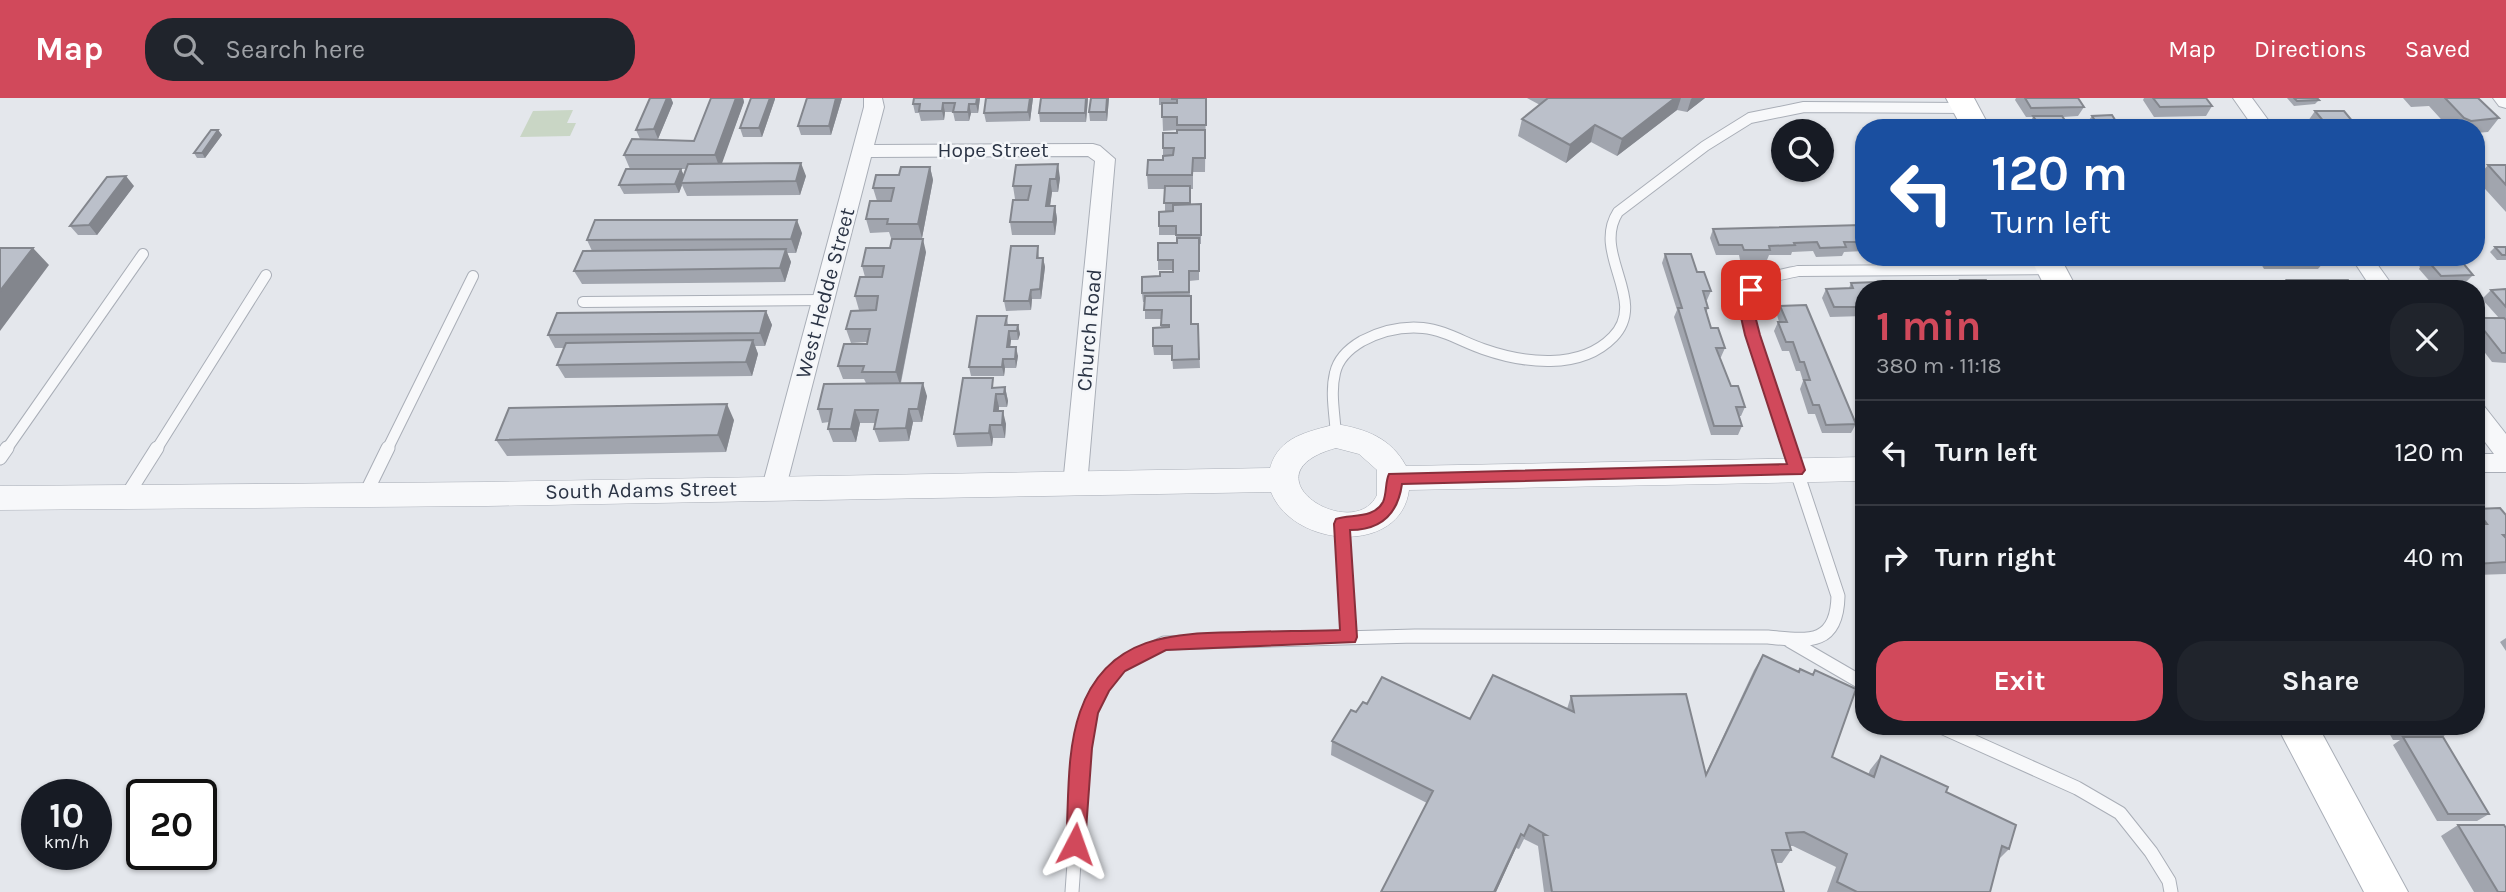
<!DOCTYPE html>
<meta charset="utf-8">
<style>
body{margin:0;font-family:Karla,sans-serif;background:#20242c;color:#f1f3f6;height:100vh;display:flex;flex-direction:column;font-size:26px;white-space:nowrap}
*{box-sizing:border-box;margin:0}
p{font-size:23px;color:#9ea1a6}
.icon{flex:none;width:38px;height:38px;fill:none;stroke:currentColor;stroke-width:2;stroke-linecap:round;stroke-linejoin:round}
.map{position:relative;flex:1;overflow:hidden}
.details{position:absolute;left:1855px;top:182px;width:630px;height:455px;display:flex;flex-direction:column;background:#171b24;border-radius:28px;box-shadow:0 2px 5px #0004}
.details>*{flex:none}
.top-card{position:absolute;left:1855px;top:21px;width:630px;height:147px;border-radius:28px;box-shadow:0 2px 5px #0004;background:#1a4fa0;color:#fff;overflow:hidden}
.controls{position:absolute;left:1771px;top:21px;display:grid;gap:14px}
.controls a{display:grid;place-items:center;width:63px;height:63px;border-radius:50%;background:#171b24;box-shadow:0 2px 5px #0004;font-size:35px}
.speed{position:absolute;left:21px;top:681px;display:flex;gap:14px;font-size:35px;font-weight:700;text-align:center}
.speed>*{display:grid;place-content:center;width:91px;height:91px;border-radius:50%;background:#171b24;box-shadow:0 2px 5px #0004;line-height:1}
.speed small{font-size:18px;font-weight:400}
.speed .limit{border:4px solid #111;border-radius:10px;background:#fff;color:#111}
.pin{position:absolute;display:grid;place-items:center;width:60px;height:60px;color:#fff;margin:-30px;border-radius:14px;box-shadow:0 4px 10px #0006}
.me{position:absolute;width:77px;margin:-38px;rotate:4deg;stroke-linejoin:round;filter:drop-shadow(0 0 5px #0008)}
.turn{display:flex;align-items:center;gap:24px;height:147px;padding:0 21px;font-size:32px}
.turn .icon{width:91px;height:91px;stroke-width:2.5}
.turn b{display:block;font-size:49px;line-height:60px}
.round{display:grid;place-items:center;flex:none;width:74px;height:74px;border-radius:28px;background:#20242c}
.headline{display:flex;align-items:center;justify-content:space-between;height:119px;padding:0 21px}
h1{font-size:42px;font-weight:700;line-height:52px;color:#d1495b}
.cta{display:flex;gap:14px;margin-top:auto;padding:14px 21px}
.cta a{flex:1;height:80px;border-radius:28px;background:#d1495b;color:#fff;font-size:28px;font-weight:700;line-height:80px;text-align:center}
.cta a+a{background:#20242c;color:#f1f3f6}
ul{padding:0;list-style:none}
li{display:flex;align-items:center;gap:21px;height:105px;padding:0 21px;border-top:2px solid #363941}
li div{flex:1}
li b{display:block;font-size:26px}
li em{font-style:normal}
header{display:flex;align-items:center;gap:42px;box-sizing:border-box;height:98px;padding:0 35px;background:#d1495b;color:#fff}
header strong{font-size:33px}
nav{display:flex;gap:38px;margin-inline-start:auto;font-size:24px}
.search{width:490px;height:63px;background:#20242c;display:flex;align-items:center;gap:18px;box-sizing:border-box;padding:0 24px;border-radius:28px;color:#9ea1a6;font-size:26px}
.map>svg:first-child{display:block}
</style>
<header>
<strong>Map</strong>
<div class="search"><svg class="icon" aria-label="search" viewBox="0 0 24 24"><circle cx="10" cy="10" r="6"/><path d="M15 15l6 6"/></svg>Search here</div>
<nav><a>Map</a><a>Directions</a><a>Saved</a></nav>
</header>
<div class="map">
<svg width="2506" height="794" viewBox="0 0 2506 794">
<rect width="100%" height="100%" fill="#e4e7ec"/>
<path fill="#c9d6c5" d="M573,12l-6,13h9l-6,13 -50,1 13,-26z"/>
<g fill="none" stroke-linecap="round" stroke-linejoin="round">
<defs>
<path id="service-far1" d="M583,204l240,-2
M1336,338c-1,-21 -6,-43 -1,-63 3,-14 15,-25 27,-32 19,-10 39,-15 61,-13 21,2 40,14 60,21 40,14 97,22 130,-12 36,-37 -22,-83 5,-125l87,-66 45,-28 54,-11 161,1
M6,352l137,-196
M156,352l110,-175
M387,352l86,-174
M1790,352l-41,-132c-3,-39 17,-40 49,-47l253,-2"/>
<path id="service" d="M0,360l7,-10
M365,397l23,-47
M126,399l31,-49
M1342,426l7,113
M1790,543l74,43
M1939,628l138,62 43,25 31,39 18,29 2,11
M1072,794l10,-144 7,-35 13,-27 17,-21 45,-22 251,-7 353,1c40,4 69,9 70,-41l-49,-148"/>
<path id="minor" d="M864,0h18l2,9 -10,38 219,-1 7,2 15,13 -28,326 -3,7 -9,3 -9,-3 -3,-7 32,-324 -7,-5 -217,1 -85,330 -3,7 -9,3 -9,-3 -3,-7 102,-380z
M2233,0h19l22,30h-20z
M2493,0h13v10l-7,-2z
M2351,159h21l23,32h-23z
M2476,305l8,3 22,28v38h-30v-18h18l-18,-24z"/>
<path id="tertiary" d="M1336,326c30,5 55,14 70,42l458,-9v24l-455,9c-8,65 -115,59 -138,2l-784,14 -487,4v-24l487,-4 783,-14c9,-32 38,-36 66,-44zM1336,350l23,6 18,16v25c-24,50 -136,-21 -41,-47z"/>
<path id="secondary" d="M1946,0h28l16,30h-28z
M2030,159h30l17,32h-31z
M2277,628h41l90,166h-44z"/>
</defs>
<use href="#service-far1" stroke="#a9aeb7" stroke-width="12"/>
<use href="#service" stroke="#a9aeb7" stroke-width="15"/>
<use href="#minor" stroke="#a9aeb7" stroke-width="2"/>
<use href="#tertiary" stroke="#a9aeb7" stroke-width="1"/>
<use href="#secondary" stroke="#a9aeb7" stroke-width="2"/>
<use href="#service-far1" stroke="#f7f8fa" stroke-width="10"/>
<use href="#service" stroke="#f7f8fa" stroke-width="13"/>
<use href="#minor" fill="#f7f8fa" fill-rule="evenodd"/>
<use href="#tertiary" fill="#f7f8fa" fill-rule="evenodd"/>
<use href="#secondary" fill="#fff" fill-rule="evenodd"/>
</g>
<path fill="#a1a5ae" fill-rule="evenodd" d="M650,0h21l2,5 -15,36h-18l-4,-9z
M711,0h32l1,4 -23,62 85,12 -6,19 -113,1 -5,-11 -3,8 -55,1 -5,-9 11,-16 -6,-14 70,-14zM681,71h6l-3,7z
M751,0h24v1l-13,38h-19l-3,-9z
M842,0l-11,37h-30l-3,-9z
M980,0l-2,15h-7l-2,8h-14l-2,-9h-8l-1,8 -23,1 -2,-8h-4l-2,-9z
M1033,0l-3,23 -44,1 -2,-9z
M1041,0h47l-2,24h-46l-1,-9z
M1091,0h18l-2,23h-17l-1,-9z
M1159,0h47l-1,74h-12v17h-3l1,15h10v40h-2v36l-10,1 3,43h6l2,44 -27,1 -1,-14h-18l-1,-9 8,-19 1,-8h-17v-17h-2l-1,-9 18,-17 13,-4v-2h-15v-10l18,-17v-8h-17v-9l6,-15v-22h-17l-1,-14 16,-15v-12l14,-15v-3l-14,1 -1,-26h-3z
M1527,0h178l-18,14 -10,-2 -60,46 -26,-14 -25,21 -48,-27 4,-17 18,-14z
M2016,0h62l6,9 -6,9 -15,1 7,11h-40l-2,-3 5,-8h-7l-11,-17z
M2144,0h62l6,8 -6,10 -52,1 -11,-17z
M2287,0h30l2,2 -4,4 -21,2z
M2403,0h75l21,20 -11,14 -12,1v-5h-27l-20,-22 -18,1z
M2315,13l43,17h-44l-6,-7z
M2092,18l28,12h-26l-5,-8z
M218,32l4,5 -17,23h-8l-3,-5z
M1016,67l44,13 -2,14h-6l-2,14h5l2,13 -2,16h-43l-2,-13 19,-23h-14l-2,-13z
M2488,67h18v47l-30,-33z
M930,69l3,13 -11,58h-31l-2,-6 -19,1 -4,-14 11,-18 -4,-13 26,-13z
M134,88l-37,49h-19l-8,-9z
M1864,130v23l-20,1 -2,4 -26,1 -3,-6 -21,1 -1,3h-22l-2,5h-27l-1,-5h-23l-6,-17 3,-9z
M802,135l-6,20h-9l4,9 -6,20 -203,2 -8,-13 18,-20 -5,-11z
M1038,148l1,12h4l2,9 -4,32h-9l-1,11 -25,1 -2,-10z
M2495,149l11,1v12h-9l-7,-8z
M926,154l-25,131 26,13 -5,26h-9l-4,19 -30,1 -5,-13 1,-6h-15l-4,19h-23l-5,-13 1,-7 -7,1 -4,-14 48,-26 -2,-4h-21l-5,-13 29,-22v-2l-16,1 -5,-14 30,-19h-17l-4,-14 10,-19 -3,-11z
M1665,156l32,18 14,19 -4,9h-1l2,8 -2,5 5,15 14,20 -4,9h-1l11,29 14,21 -4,9h-2l3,10 -4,9h-27l-37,-118 3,-7 -15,-47z
M2257,159h71l-10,12h-54z
M2412,159h46l15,18 -9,9 -31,1 -14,-16 1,-2z
M2287,182l67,9h-74z
M1851,185l13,6v27l-34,1 -8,-19 4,-9 23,-1z
M2506,191v74l-14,-1 -16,-21v-23h23l-17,-19 9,-9z
M1780,208l76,118 -5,9h-29l-7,-19h-7l-8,-25 3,-8 -3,-10h-4l-7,-20h-7l-8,-20 4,-9h1l-2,-7z
M766,213l6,14 -7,21h-10l3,8 -6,22 -187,2 -8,-13 7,-17h-9l-7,-13z
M1007,218l1,9h10l2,9 -2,6h-7l-1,7 8,9 -2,12h-11l-1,8h-33l-2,-9z
M1005,289l3,14 -1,6h-8v4l7,13 -1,14h-12l-1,8 -35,1 -3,-13 42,-46z
M734,322l-8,32 -219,4 -11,-16z
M2476,411l30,6v59l-30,1z
M2506,540v13l-6,-9z
M1763,557l35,17 14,2 3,-4 17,87 36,18 2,-5 11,-14 65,36 63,57 -10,10 -9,33h-163l9,-25 -43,-21h-3l1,4 -9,13h-6l8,29h-240l-6,-46 -14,-7 -5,10 -3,-1 -20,44h-115l46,-89 -96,-48 1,-14 24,-29 11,-8 103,15 97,-10 4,-13 135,77 48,-103z
M2385,628h70l1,2 -14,9 47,77 -12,7h-40l-44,-76 7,-5h-7z
M2458,727l48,67h-32l-33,-56z"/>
<path fill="#83868d" d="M667,0h4l2,5 -15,36 -4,-10z
M736,0h7l1,4 -24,67 -5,-14z
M770,0h5v1l-13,38 -3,-9z
M836,0h6l-11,37 -2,-9z
M977,0h3l-2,15 -2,-9z
M1030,0h3l-3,23 -2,-9z
M1086,0h2l-2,24 -1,-9z
M1107,0h2l-2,23 -1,-9z
M1675,0h6l-4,12 -60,46 5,-17z
M1692,0h13l-18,14 4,-13z
M943,5l2,9 -1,8 -2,-9z
M969,6l2,9 -2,8 -1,-9z
M1595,27l-4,17 -25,21 4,-18z
M218,32l4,5 -17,23 -3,-5z
M801,65l5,13 -6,19 -4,-14z
M1058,66l2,14 -2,14 -2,-13z
M930,69l3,13 -11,58 -4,-14z
M681,71l4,9 -4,5 1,2 -3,8 -4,-9z
M126,78l8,10 -37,49 -8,-10z
M1050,81l2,13 -4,28 -2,-14z
M1055,108l2,13 -2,16 -2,-13z
M797,122l5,13 -6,20 -5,-14z
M923,141l3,13 -26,133 -4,-13z
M33,150l16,17 -49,66v-40z
M786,151l5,13 -6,20 -5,-14z
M1043,160l2,9 -4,32 -1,-10z
M1031,192l1,9 -1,11 -2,-9z
M766,213l6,14 -7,21 -5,-13z
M1018,227l2,9 -2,6 -1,-9z
M1009,233l2,9 -2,16 -2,-9z
M753,242l5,14 -6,22 -6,-14z
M1016,249l2,9 -2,12 -1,-9z
M1003,261l2,9 -1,8 -2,-9z
M923,285l4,13 -5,26 -4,-13z
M1005,289l3,14 -1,6 -3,-13z
M996,296l3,13 -2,17 -3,-13z
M727,306l7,16 -8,32 -8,-17z
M909,311l4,13 -4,19 -3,-13z
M855,312l5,13 -4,19 -5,-13z
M1003,313l3,13 -1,14 -3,-13z
M990,327l3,13 -1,8 -3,-13z
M1521,736l-5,14 -20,44h-2z"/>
<path fill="#bbc0ca" stroke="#83868d" stroke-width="2" d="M650,0h17l-13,31 -18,1z
M711,0h25l-21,57h-91l8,-16 62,2z
M751,0h19l-11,30h-19z
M807,0h29l-7,28h-31z
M914,0h63l-1,6h-7l-1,8h-15l2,-9h-12l-1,8h-23l1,-7h-7z
M986,0h44l-2,14 -44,1z
M1041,0h45l-1,15h-46z
M1091,0h16l-1,14h-17z
M1172,0h34v27h-29v-8h-15v-14h15v-4h-5z
M1548,0h127l-53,41 -27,-14 -25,20 -48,-26z
M2025,0h53l6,9 -53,1z
M2153,0h53l6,8 -52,1z
M2294,0h23l2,2 -22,1z
M2445,0h33l21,20 -28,3 -7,-3z
M2315,13h29l14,17h-29z
M2112,17l8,13h-20l-8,-12z
M2033,18h29l8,12h-29z
M211,32h7l-16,23h-8z
M1177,32h28v28h-12l-1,17h-45l1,-15h15v-4l10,-1 1,-7h-11v-15h14z
M801,65l-5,18 -115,2 7,-19z
M1058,66l-2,15h-6l-4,27h9l-2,16h-43l3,-22h15l3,-14h-18l3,-21z
M2488,67h18v20z
M901,69h29l-12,57h-31l1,-5h-22l4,-18h21l3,-13h-21l3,-13h23z
M626,71h55l-6,15 -56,1z
M126,78l-37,49 -19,1 37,-49z
M1165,88h25v17h-26z
M1201,106v31h-25v-9h-17v-14l14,-1v-6z
M595,122h202l-6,19 -204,1z
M1862,127l2,3v14h-20l2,5 -26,1 -3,-6 -23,1 1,2 -26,1 1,4h-26l-2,-5h-23l-6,-16z
M1177,140h22v33h-10v21l-47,1v-16l18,-1v-4h13v-12h-15v-17h19z
M892,141h31l-27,133h-34l2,-6h-26l6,-22h23l3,-15h-24l5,-18 25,-1 2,-14h-23l5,-19h22l2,-11h-22l4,-18h24z
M1011,148h27l-1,12h6l-3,31 -9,1 -2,11h-25z
M2495,149h11v8h-4z
M0,150h33l-33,43z
M786,151l-6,19 -206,3 9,-20z
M1665,156h26l6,18h7l7,19h-8l5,17h-3l6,20h7l7,20h-9l15,38h7l7,21h-9l6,19h-28l-36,-118h4z
M2428,159h30l15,18 -32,1 -14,-16h3z
M1960,182h26l3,5h22l2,4h-76l-2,-3 27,-1z
M2287,182h61l6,9h-60z
M1877,184l3,6 22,-1 1,2h-39v18h-30l-8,-18 27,-1 -2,-5z
M2141,186h25l3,5h-26z
M2506,191v18l-15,-17z
M1145,198h46v28h7l1,35 -27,1v-14h-19v-18l16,-1v-2h-8l1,-15h-18z
M1806,207l50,119 -30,1 -7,-20h-6l-9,-25h6l-6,-18h-4l-7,-20h-7l-8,-20h9l-7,-16z
M766,213l-6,22 -212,2 9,-22z
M977,218h30l-2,9h13l-1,6h-8l-2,16h9l-1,12h-12l-1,8h-33z
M2476,220h28l2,2v33h-4l-26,-33z
M753,242l-7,22 -189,3 9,-22z
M963,280h30l-1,10 13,-1 -1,7h-8l-2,17h9l-1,14h-12l-1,8 -35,1z
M923,285l-5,26h-9l-3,19 -32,1 4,-19h-23l-4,19h-23l4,-20h-14l6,-25z
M727,306l-9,31 -222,5 13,-32z
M2500,410l6,7v20h-3l3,3v24l-30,2v-40h11l-11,-15z
M1763,557l36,17 1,-3 13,6 2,-5 41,19 -24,68 42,20 7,-21 67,31 -2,5 70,33 -7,24 -7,-3 -12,46h-133l-20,-10 10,-28 -43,-22 -18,1 5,17h-19l12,42h-232l-9,-57h3l-17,-10 -5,11 -3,-2 -27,58h-113l52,-101 -101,-50 19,-31 5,2 7,-10 4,2 15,-27 88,42 23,-44 81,37 -3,-16 115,-2 20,81z
M2408,628h47l1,2h-47z
M2403,639h40l46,77h-41z
M2458,727h46l2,3v64h-8z"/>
<path fill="#d1495b" stroke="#882f3b" stroke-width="2" d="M1751,187l7,5 -6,14 8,31 45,135 -3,4 -400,10c-4,29 -20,46 -52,46l7,107 -2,5 -189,8 -41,21 -16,20 -11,22 -6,35 -7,96 -3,7 -7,2 -7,-2 -2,-7c3,-42 0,-92 14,-132 27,-78 94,-79 164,-80 32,-1 64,-1 96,-2l-6,-106 2,-5c15,-5 38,0 47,-17 4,-9 2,-20 6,-28l398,-10 -42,-129 -7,-31 8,-18z"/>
<g text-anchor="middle" stroke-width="5" stroke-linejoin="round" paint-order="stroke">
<g font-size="21" fill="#2b3445" stroke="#f4f6f9">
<text x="993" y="59">Hope Street</text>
<text transform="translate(825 195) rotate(-75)" y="7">West Hedde Street</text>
<text transform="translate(1089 232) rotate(-85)" y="7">Church Road</text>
<text transform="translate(641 392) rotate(-1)" y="7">South Adams Street</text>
</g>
</g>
</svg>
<div class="controls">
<a><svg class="icon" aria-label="search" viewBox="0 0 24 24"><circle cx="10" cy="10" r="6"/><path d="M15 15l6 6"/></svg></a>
</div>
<div class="speed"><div>10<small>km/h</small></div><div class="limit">20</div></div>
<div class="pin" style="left:1751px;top:192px;background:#d93025"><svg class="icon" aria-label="arrive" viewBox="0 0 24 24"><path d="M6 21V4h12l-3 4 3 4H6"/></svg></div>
<svg class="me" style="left:1075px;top:746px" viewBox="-20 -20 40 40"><path d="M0-17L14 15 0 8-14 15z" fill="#d1495b" stroke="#fff" stroke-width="4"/></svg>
<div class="top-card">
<div class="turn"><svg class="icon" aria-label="left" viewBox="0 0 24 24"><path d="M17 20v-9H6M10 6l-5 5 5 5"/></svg><div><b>120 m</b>Turn left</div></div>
</div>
<section class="details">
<div class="headline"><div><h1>1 min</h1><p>380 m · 11:18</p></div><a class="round"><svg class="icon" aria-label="close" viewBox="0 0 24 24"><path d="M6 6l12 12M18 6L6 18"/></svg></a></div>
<ul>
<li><svg class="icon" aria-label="left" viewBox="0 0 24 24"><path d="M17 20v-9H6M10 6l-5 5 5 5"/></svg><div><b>Turn left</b></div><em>120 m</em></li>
<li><svg class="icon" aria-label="right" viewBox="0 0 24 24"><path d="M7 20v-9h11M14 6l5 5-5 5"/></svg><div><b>Turn right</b></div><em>40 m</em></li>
</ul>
<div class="cta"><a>Exit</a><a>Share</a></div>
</section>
</div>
